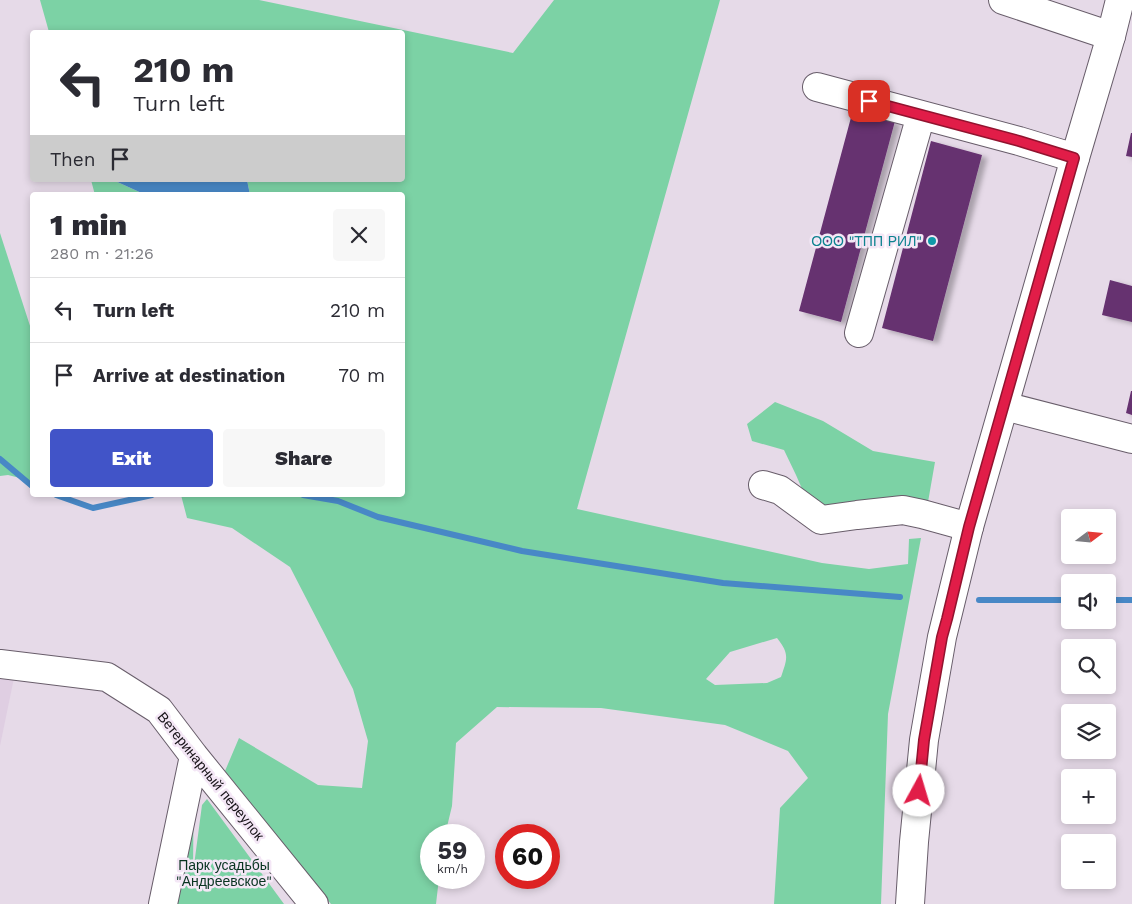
<!DOCTYPE html>
<meta charset="utf-8">
<style>
body{margin:0;font-family:"Work Sans",sans-serif;background:#f7f7f7;color:#2b2b33;height:100vh;display:flex;flex-direction:column;font-size:19px;white-space:nowrap}
*{box-sizing:border-box;margin:0}
p{font-size:16px;color:#7c7c81}
.icon{flex:none;width:28px;height:28px;fill:none;stroke:currentColor;stroke-width:2;stroke-linecap:round;stroke-linejoin:round}
.map{position:relative;flex:1;overflow:hidden}
.sheet{position:absolute;left:30px;top:192px;width:375px;height:305px;display:flex;flex-direction:column;background:#fff;border-radius:5px;box-shadow:0 2px 8px #0003}
.sheet>*{flex:none}
.top-card{position:absolute;left:30px;top:30px;width:375px;height:152px;border-radius:5px;box-shadow:0 2px 8px #0003;background:#fff;color:#2b2b33;overflow:hidden}
.needle{width:32px;rotate:74deg}
.fabs{position:absolute;left:1061px;top:509px;display:grid;gap:10px}
.fabs a{display:grid;place-items:center;width:55px;height:55px;border-radius:5px;background:#fff;box-shadow:0 2px 8px #0003;font-size:25px}
.speed{position:absolute;left:420px;top:824px;display:flex;gap:10px;font-size:25px;font-weight:700;text-align:center}
.speed>*{display:grid;place-content:center;width:65px;height:65px;border-radius:50%;background:#fff;box-shadow:0 2px 8px #0003;line-height:1}
.speed small{font-size:12px;font-weight:400}
.speed .limit{border:8px solid #d22;background:#fff;color:#111}
.pin{position:absolute;display:grid;place-items:center;width:42px;height:42px;color:#fff;margin:-21px;border-radius:10px;box-shadow:0 2px 8px #0006}
.me{position:absolute;width:55px;margin:-28px;rotate:6deg;stroke-linejoin:round;filter:drop-shadow(0 0 4px #0008)}
.turn{display:flex;align-items:center;gap:18px;height:105px;padding:0 20px;font-size:22px}
.turn .icon{width:65px;height:65px;stroke-width:2.5}
.turn b{display:block;font-size:35px;line-height:42px}
.then{display:flex;align-items:center;height:48px;padding:0 20px;background:#0003;gap:10px;font-size:19px}
.round{display:grid;place-items:center;flex:none;width:52px;height:52px;border-radius:5px;background:#f7f7f7}
.head{display:flex;align-items:center;justify-content:space-between;height:85px;padding:0 20px}
h1{font-size:30px;font-weight:800;line-height:38px}
.cta{display:flex;gap:10px;margin-top:auto;padding:10px 20px}
.cta a{flex:1;height:58px;border-radius:5px;background:#4154c8;color:#fff;font-size:20px;font-weight:800;line-height:58px;text-align:center}
.cta a+a{background:#f7f7f7;color:#2b2b33}
ul{padding:0;list-style:none}
li{display:flex;align-items:center;gap:15px;height:65px;padding:0 20px;border-top:1px solid #e1e1e2}
li div{flex:1}
li b{display:block;font-size:19px}
li em{font-style:normal}
.map>svg:first-child{display:block}
</style>
<div class="map">
<svg width="1132" height="904" viewBox="0 0 1132 904">
<defs>
<filter id="shadow"><feDropShadow dx="5.5" dy="3" stdDeviation="2.5" flood-color="#0004"/></filter>
</defs>
<rect width="100%" height="100%" fill="#e6dae8"/>
<path fill="#dfcee2" d="M0,676l14,2 -14,68z"/>
<path fill="#7cd2a5" fill-rule="evenodd" d="M40,0h219l254,53 41,-53h166l-143,509 245,54 47,6 39,-5 1,-25 12,-1 -33,176 -7,190h-107l6,-96 28,-30 -20,-27 -63,-26 -124,-17 -104,-1 -41,36 -4,63 -7,29h-14v43h8l-3,26h-105l-106,-133 14,-33 79,47 44,3 6,-47 -15,-52 -63,-122 -58,-39 -45,-10 -6,-23h221v-300h-152l-3,-15h155v-148h-353zM777,638c13,16 10,21 4,39l-14,6 -52,2 -9,-6 24,-27z
M91,180h22l33,15h-51z
M0,233l32,99v149l-24,-6 -8,1z
M775,402l48,19 50,30 62,11 -7,40 -118,5 -14,-32 -12,-25 -32,-9 -5,-17z
M194,756l-1,117 9,-68 5,-6 77,105h-120z"/>
<path fill="#4888c6" d="M113,180h134l3,15h-104z"/>
<g fill="none" stroke-linecap="round" stroke-linejoin="round">
<path stroke="#4888c6" stroke-width="6" d="M0,459l32,27
M56,495l37,13 59,-13
M303,495l35,6 40,16 144,34 201,32 177,14
M979,600h91
M1108,600h24"/>
</g>
<path fill="#663170" filter="url(#shadow)" d="M853,110l42,11 -54,201 -42,-11z
M1131,133h1v24l-6,-1z
M931,141l51,14 -49,186 -51,-13z
M1110,280l22,6v36l-30,-7z
M1131,391h1v24l-6,-2z"/>
<g fill="none" stroke-linecap="round" stroke-linejoin="round">
<defs>
<path id="minor" d="M1003,0l108,36
M817,87l202,54 56,17
M859,333l62,-218
M1004,406l128,33
M763,485l17,5 41,30 36,-5 46,-5 19,4 47,13
M0,664l107,13 52,33 35,46 120,148
M163,904l31,-148"/>
<path id="major" d="M910,904l4,-62 10,-102 18,-103 27,-110 106,-369 36,-122 9,-36"/>
</defs>
<use href="#minor" stroke="#685d6a" stroke-width="30"/>
<use href="#major" stroke="#685d6a" stroke-width="30"/>
<use href="#minor" stroke="#fff" stroke-width="28"/>
<use href="#major" stroke="#fff" stroke-width="28"/>
</g>
<g fill="none" stroke-linecap="round" stroke-linejoin="round">
<defs>
<path id="route" d="M869,101l150,40 55,17 -105,369 -22,92 -5,18 -18,103 -5,51"/>
</defs>
<use href="#route" stroke="#92132f" stroke-width="12"/>
<use href="#route" stroke="#e11d48" stroke-width="9"/>
</g>
<circle fill="#0f9aa8" stroke="#f4e7f6" stroke-width="2" cx="932" cy="241" r="5"/>
<g text-anchor="middle" stroke-width="5" stroke-linejoin="round" paint-order="stroke">
<g font-size="14" fill="#0d838f" stroke="#f4e7f6" text-anchor="end">
<text x="922" y="246">ООО "ТПП РИЛ"</text>
</g>
<g font-size="14" fill="#171318" stroke="#f4e7f6">
<text transform="translate(211 776) rotate(51)" y="5">Ветеринарный переулок</text>
</g>
<g font-size="14" fill="#093421" stroke="#f4e7f6">
<text x="224" y="870">Парк усадьбы<tspan x="224" dy="16">"Андреевское"</tspan></text>
</g>
</g>
</svg>
<div class="fabs">
<a><svg class="needle" viewBox="-14 -14 28 28"><path d="M0-13l5 13h-10z" fill="#e53935"/><path d="M0 13l5-13h-10z" fill="#7c7c81"/></svg></a>
<a><svg class="icon" aria-label="sound" viewBox="0 0 24 24"><path d="M4 9h4l5-4v14l-5-4H4zM17 9q2 3 0 6"/></svg></a>
<a><svg class="icon" aria-label="search" viewBox="0 0 24 24"><circle cx="10" cy="10" r="6"/><path d="M15 15l6 6"/></svg></a>
<a><svg class="icon" aria-label="layers" viewBox="0 0 24 24"><path d="M12 4l9 5-9 5-9-5zM3 14l9 5 9-5"/></svg></a>
<a>+</a>
<a>−</a>
</div>
<div class="speed"><div>59<small>km/h</small></div><div class="limit">60</div></div>
<div class="pin" style="left:869px;top:101px;background:#d93025"><svg class="icon" aria-label="arrive" viewBox="0 0 24 24"><path d="M6 21V4h12l-3 4 3 4H6"/></svg></div>
<svg class="me" style="left:919px;top:791px" viewBox="-20 -20 40 40"><circle r="19" fill="#fff"/><path d="M0-13L10 11 0 6-10 11z" fill="#e11d48"/></svg>
<div class="top-card">
<div class="turn"><svg class="icon" aria-label="left" viewBox="0 0 24 24"><path d="M17 20v-9H6M10 6l-5 5 5 5"/></svg><div><b>210 m</b>Turn left</div></div>
<div class="then">Then<svg class="icon" aria-label="arrive" viewBox="0 0 24 24"><path d="M6 21V4h12l-3 4 3 4H6"/></svg></div>
</div>
<section class="sheet">
<div class="head"><div><h1>1 min</h1><p>280 m · 21:26</p></div><a class="round"><svg class="icon" aria-label="close" viewBox="0 0 24 24"><path d="M6 6l12 12M18 6L6 18"/></svg></a></div>
<ul>
<li><svg class="icon" aria-label="left" viewBox="0 0 24 24"><path d="M17 20v-9H6M10 6l-5 5 5 5"/></svg><div><b>Turn left</b></div><em>210 m</em></li>
<li><svg class="icon" aria-label="arrive" viewBox="0 0 24 24"><path d="M6 21V4h12l-3 4 3 4H6"/></svg><div><b>Arrive at destination</b></div><em>70 m</em></li>
</ul>
<div class="cta"><a>Exit</a><a>Share</a></div>
</section>
</div>
